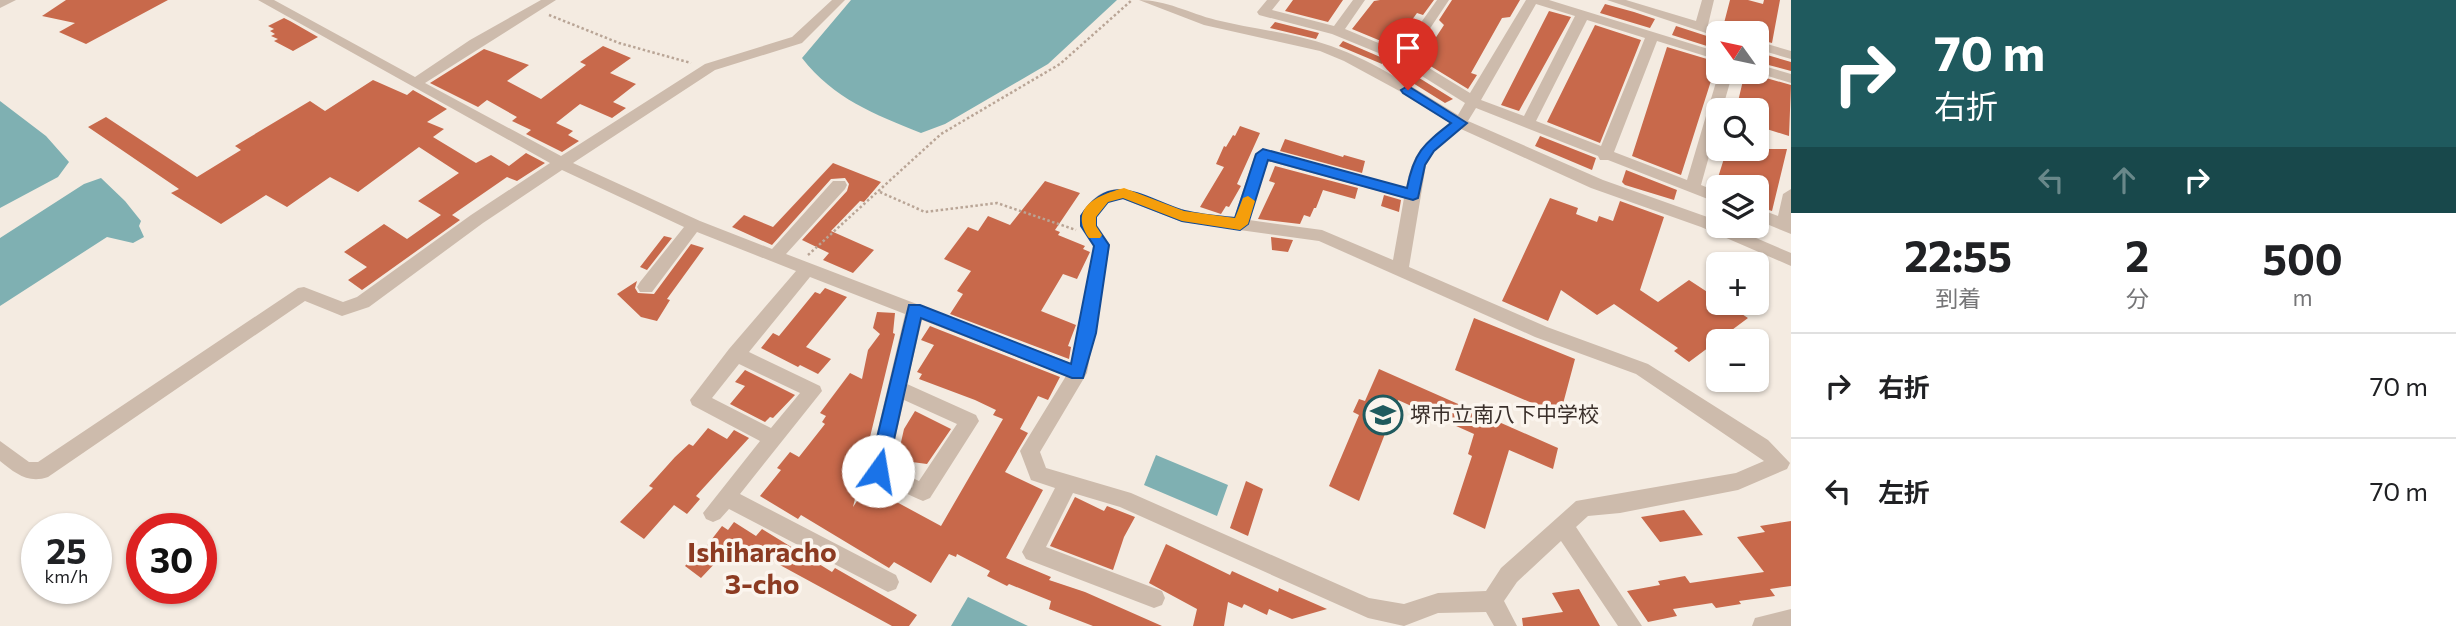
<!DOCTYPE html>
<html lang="ja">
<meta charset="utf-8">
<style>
body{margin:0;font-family:Commissioner,"Noto Sans JP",sans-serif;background:#f6f6f6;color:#202124;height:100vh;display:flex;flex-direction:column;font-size:26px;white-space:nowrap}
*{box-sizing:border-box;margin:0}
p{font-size:23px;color:#757577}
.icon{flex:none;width:38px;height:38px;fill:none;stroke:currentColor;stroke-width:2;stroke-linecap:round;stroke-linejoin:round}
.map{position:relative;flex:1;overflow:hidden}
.details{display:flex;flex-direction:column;background:#fff;width:665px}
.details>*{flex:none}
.hud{background:#1f5a5e;color:#fff;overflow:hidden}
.needle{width:46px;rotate:303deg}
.controls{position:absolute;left:1706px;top:21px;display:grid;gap:14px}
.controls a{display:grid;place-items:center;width:63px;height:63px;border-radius:10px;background:#fff;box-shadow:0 2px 5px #0004;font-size:35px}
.speed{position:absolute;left:21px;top:513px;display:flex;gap:14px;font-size:35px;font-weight:700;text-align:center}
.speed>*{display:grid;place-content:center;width:91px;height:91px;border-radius:50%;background:#fff;box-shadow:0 2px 5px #0004;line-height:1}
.speed small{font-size:18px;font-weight:400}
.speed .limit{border:10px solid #d22;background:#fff;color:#111}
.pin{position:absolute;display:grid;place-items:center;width:60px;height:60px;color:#fff;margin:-72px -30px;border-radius:50% 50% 50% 0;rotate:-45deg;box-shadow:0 0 7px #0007}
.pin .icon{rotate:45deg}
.me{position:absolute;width:77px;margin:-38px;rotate:13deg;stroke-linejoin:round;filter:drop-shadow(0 0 5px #0008)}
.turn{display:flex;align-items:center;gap:24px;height:147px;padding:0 28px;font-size:32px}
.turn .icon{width:91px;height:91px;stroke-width:2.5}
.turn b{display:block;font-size:49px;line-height:60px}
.lanes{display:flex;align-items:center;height:66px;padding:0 28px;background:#0003;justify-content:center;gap:35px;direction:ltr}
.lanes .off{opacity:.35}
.eta{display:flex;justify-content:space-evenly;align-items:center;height:119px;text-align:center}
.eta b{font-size:42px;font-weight:700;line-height:49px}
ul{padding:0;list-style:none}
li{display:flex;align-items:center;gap:21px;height:105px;padding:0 28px;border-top:2px solid #e0e0e0}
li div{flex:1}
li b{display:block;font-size:26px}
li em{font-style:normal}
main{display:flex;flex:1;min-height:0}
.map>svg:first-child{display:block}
</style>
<main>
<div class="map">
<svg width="1791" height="626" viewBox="0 0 1791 626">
<rect width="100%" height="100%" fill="#f4ebe1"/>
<path fill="#7fb0b2" d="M851,0h266l-69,64 -103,60 -24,9c-47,-19 -87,-34 -119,-75z
M0,101l46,35 23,26 -11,15 -58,31z
M101,178l24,23 16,20 -2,5 5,11 -11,6 -26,-6 -107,69v-68l84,-54z
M1156,455l72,30 -11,31 -73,-31z
M968,597l60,29h-77z"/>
<path fill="#c8694b" d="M66,0h102l-82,44 -27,-12 16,-9 -33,-7z
M1293,0h50l-15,22 -43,-11z
M1380,0h54l-11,15 -6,-2 -24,33 -41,-17 22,-28z
M1452,0h68l-10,17 -8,1 -31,55 6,2 -9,14 -49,-30 5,-8h3l17,-26 -5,-5z
M1730,0h18l15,4 1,-4h16l-8,43 -15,-4v-6h-12l-22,-6z
M1605,4l29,8 21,7 -5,9 -50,-15z
M1549,11l22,6 -52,94 -18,-6z
M284,18l6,3 28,16 -25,14 -19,-10 4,-2 -7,-3 4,-2 -5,-3 4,-2 -6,-3z
M1275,22l44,11 -3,6 -46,-11z
M1595,25l46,15 -41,103 -53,-21z
M1676,26l37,12 -3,9 -38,-12z
M1343,41l42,18 -3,5 -43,-18z
M603,46l28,12 -21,15 26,11 -23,18 13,6 -14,10 -32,-14 -24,19 17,8 -5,4 11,6 -17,11 -36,-18 5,-4 -19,-9 5,-4 -30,-17 -9,7 -48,-24 54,-34 45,16 -22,16 34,18 45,-34 -6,-3z
M1667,47l50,15 -36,113 -49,-19z
M1757,52l34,10v9l-34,-9z
M1408,71l45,28 -8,4 -45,-28z
M1745,72l46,13 -2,51 -32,-10v-16h-21z
M373,80l34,15 6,-5 34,19 -20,13 17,7 -11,8 43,26 15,-8 18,11 17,-13 19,10 -28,18 -10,-4 -55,38 8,5 -98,70 -14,-10 19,-13 -23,-15 40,-28 23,15 34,-24 -23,-14 41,-28 -40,-26 -61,45 -28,-15 -43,30 -21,-12 -45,29 -50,-31 8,-4 -91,-62 18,-10 91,60 44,-27 -6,-4 75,-45 15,10z
M1240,126l20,7 -23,51 4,2 -12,21 -3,-1 -5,8 -21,-7 24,-40 -8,-3 8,-18 2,1 7,-12 2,1z
M1540,136l56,22 -4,12 -57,-24z
M1285,139l58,18 1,-2 21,6 -3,12 -82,-22z
M1727,149h60l-15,62 -15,-5v-19h-42z
M833,163l48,19 -17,20 -4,-1 -29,30 43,19 -21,23 -30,-13 6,-7 -27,-13 45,-49 2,-7 -4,-6 -14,1 -59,66 -40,-18 12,-12 29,12z
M1275,166l83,22 -3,11 -32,-9 -7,18h-2l-4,9 -6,-2 -4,9 -42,-5 17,-36 -6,-2z
M1626,170l51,20 -3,10 -49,-15 -3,-3z
M1045,181l35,12 -25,37 5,2 -2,3 27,11 -2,3 7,3 -13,27 -14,-5 -22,37 35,14 -8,21 3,1 -2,12 -119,-45 13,-20 -6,-3 14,-20 -27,-12 24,-32 10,4 10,-15 22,9z
M1384,195l17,5 -2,12 -18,-6z
M1550,198l28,10 -2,6 21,8 2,-6 14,5 7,-20 44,16 -24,73 18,12 31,-22 29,19v4h7l23,15 -59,44 -15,-11 4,-3 -64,-44 -17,11 -36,-25 -13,31 -46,-20z
M664,236l8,2 -25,32 -7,-3z
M1271,237l22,3 -5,12 -16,-2z
M691,244l13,4 -37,51 3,1 -13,21 -16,-4 -24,-23 20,-13 -2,7 3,5 16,1z
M825,288l22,9 -41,50 25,12 -13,15 -18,-9 -2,2 -37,-19 12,-15 6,3 36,-44 5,2z
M877,312l18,1 -2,20 2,1 -42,173 14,-21 74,40 62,-107 -10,-4 3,-5 -21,-10 -56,-21 3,-5 -5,-2 17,-27 -13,-5 9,-14 10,4 120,47 -12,23 -10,-4 -18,33 8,4 -23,39 38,18 -37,68 45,19 -2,3 36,12 77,34h-69l-44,-17 2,-8 -42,-17 -2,2 -20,-10 3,-5 -33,-17 -1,3 -7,-3 -18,29 -37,-21 -5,6 -88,-53 -3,4 -38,-23 21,-26 -4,-2 13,-16 9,5 26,-33 -3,-2 4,-6 -6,-3 30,-40 12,6 6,-29 12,-16 -7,-6z
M1474,318l101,41 -15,56 -105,-45z
M1379,369l179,79 -5,21 -44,-19 -24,79 -32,-15 19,-58 -4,-2 6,-20 -76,-34 -39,101 -30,-15 30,-71 -6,-3 6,-13 6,2z
M745,370l50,25 -22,23 -3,-1 -5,5 -35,-18 15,-18 -10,-4z
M915,411l36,18 -24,35 -30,-4 7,-31z
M708,428l19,11 7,-9 15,8 -53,58 4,3 -13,15 -13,-9 -30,34 -24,-17 33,-34 -4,-2 26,-29 14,-13 4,2z
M1246,481l17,8 -15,47 -18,-8z
M1075,497l29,14 3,-5 28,11 -11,20 -11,33 -63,-24z
M1684,510l19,25 -43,7 -19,-25z
M1791,521v65l-21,3 5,7 -36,5 2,3 -25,4 -4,-5 -39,6 4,7 -29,6 -21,-31 33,-6 -2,-4 27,-5 5,7 74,-11 -27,-35 28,-5 -5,-6z
M734,522l22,14 6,-7 70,43 3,-4 82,47 -8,11h-17l-156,-85 -35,37 -16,-12 18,-20 2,2 17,-22 6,4z
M1166,544l64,31 2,-4 46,21 1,-4 48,21 -35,10 -23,-10 -2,6 -23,-11 -2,4 -14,-6 -4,24h-31l4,-17 -48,-26z
M1579,589l21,37h-77l-1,-8 41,-6 -11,-19z"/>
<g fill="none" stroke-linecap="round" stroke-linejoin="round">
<path stroke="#b9a596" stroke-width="2.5" stroke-dasharray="2.5 2.5" stroke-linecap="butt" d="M549,15l70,28 72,20
M880,192l45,20 72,-9 79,27
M808,255l133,-121 119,-70 72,-64"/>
<path fill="#cdbbac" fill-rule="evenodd" d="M0,0h16l-16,8z
M258,0h16l141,77 55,-37 71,-40h15l-131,83 136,73 144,-92 87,-27 40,-37h13l-43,43 -87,27 -142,93 127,58 72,28 61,-68h12l2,4 -2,4 -59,65 285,109 23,-118 -13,-19 -1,-10c32,-51 63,-15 105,-5 16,4 33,4 49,7l21,-64 8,-5 143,39c7,-36 16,-43 44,-65l-47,-30 -59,-32 -24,-10 -116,-26 -65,-25c27,0 50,13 77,20 37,9 78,13 115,26 45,16 86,44 127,69l7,-12 -67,-42 -66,-27 -73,-19 -2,-3 10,-12h13l-8,10 62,16 19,-26h12l-20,29 55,23 37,-52h12l-38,57 59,36 56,-93h23l169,52v8l-61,-19 -43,111 73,28 32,-108h14l-11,38h-4v14l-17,61 17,7v11l-110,-43h-8l-2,-4 -122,-48 -8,13 135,59 110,39 5,2v5h10l63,27v13l-90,-39 -110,-39 -130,-59 -26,21 -9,15 -17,102 138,60 101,37 120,76 22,23 -3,6 -49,21 -118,23 -32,3 -12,11 66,99h-24l-57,-85 -44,41 -13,19 13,25h-23l-8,-14 -48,1 -34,13 -36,-8 -248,-111 -47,-14 -27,54 116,44 3,7 -3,7 -8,3 -128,-49 -4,-7 33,-64 -24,-8 -11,-29 46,-75 -144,-56 -15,64 69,31 3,6 -49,77 -7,3 -7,-3 -45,-21 -3,-6 37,-157 -95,-37 -61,75 71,34 2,5 -82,103 156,81 3,7 -3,7 -8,3 -159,-83 -9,10 -7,3 -7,-3 -3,-6 57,-72 -68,-36 -2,-5 39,-51 67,-78 -99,-39 -45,60h-12l-3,-5 3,-5 44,-55 -122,-57 -79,53 -114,84 -27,9 -37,-15 -257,176c-20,7 -33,-4 -48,-16v-20l29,21h9l260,-174 6,-1 39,15 14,-5 114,-82 79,-52zM1536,4l39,12 -51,100 -43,-16zM1587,20l58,18 -44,108 -65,-25zM1268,161l136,37 -11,62 -71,-30 -73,-10zM1123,199l59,23 137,19 216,96 101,37 128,87 -28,12 -160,28 -75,67 -15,23 -48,2 -34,11 -35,-6 -238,-105 -85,-25 -6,-16 47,-79 23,-128 -13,-20 -1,-8 12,-15zM739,364l61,29 -29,35 -59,-30zM904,400l53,24 -38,57 -30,-14z
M1607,0h19l70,21 6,-21h12l-6,25 19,8 -12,3z
M1757,41l34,10v8l-34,-10z
M1757,64l34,10v9l-36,-11h2z
M1791,189v45l-34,-14v-12l21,8 5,-22z
M1791,609v17h-39l3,-8z"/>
</g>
<path fill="#1a73e8" stroke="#114b97" stroke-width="2" d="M1408,86l59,37 -33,28 -9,14 -7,33 -5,2 -145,-40 -20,64 -8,6 -58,-9 -59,-23 -15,4 -12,15v9l13,19 -13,88 -13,45h-11l-151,-60 -34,153 -3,6 -6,2 -6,-2 -3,-6 40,-166h11l151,59 23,-118 -13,-20v-10c30,-46 60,-19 100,-6 17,5 37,6 54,8l21,-64 7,-5 144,39c7,-36 16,-43 44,-65l-48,-30 -2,-3z"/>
<path fill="#f59e0b" d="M1124,188l60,23 51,7 8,-20 5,-2 7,5 -7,23 -8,6 -58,-9 -59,-23 -15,4 -12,15v9l6,9 -2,3h-11c-21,-31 9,-43 35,-50z"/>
<defs>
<symbol id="school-ring" viewBox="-11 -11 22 22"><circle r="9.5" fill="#fbf5ee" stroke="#1f5a5e" stroke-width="1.5"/><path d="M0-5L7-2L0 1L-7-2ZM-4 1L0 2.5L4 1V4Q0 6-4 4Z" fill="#1f5a5e"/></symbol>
</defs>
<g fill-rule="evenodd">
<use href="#school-ring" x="1361" y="393" width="44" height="44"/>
</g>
<g text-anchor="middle" stroke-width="7" stroke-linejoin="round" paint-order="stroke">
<g font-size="21" fill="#3b302b" stroke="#fbf5ee" text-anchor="start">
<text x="1410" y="422">堺市立南八下中学校</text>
</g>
<g font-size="28" font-weight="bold" fill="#8c3b22" stroke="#fbf5ee">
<text x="762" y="562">Ishiharacho<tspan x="762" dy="32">3-cho</tspan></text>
</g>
</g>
</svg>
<div class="controls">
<a><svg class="needle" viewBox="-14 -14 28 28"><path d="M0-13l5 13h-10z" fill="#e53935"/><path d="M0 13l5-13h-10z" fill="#757577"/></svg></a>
<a><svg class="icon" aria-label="search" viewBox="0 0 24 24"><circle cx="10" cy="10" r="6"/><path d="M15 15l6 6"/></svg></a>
<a><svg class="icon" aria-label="layers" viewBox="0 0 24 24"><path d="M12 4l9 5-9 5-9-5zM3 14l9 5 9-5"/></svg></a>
<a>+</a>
<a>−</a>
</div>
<div class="speed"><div>25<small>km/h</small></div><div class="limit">30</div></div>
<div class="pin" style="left:1408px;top:90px;background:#d93025"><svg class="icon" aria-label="arrive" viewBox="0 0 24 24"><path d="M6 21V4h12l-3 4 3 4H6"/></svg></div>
<svg class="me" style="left:878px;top:471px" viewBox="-20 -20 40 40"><circle r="19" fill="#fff"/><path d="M0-13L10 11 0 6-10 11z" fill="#1a73e8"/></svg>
</div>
<section class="details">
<div class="hud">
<div class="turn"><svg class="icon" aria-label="right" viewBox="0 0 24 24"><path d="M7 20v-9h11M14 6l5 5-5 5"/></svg><div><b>70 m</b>右折</div></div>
<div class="lanes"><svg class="icon off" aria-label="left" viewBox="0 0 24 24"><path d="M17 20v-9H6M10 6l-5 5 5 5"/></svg><svg class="icon off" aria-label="ahead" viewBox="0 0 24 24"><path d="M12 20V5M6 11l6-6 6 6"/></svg><svg class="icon" aria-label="right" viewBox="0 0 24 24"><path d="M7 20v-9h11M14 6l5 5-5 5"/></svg></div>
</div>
<div class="eta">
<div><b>22:55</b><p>到着</p></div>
<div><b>2</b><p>分</p></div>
<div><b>500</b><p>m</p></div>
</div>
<ul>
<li><svg class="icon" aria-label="right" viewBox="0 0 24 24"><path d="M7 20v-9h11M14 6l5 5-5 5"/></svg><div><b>右折</b></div><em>70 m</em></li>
<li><svg class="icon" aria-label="left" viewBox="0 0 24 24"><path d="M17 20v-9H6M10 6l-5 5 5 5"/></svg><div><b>左折</b></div><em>70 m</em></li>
</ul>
</section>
</main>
